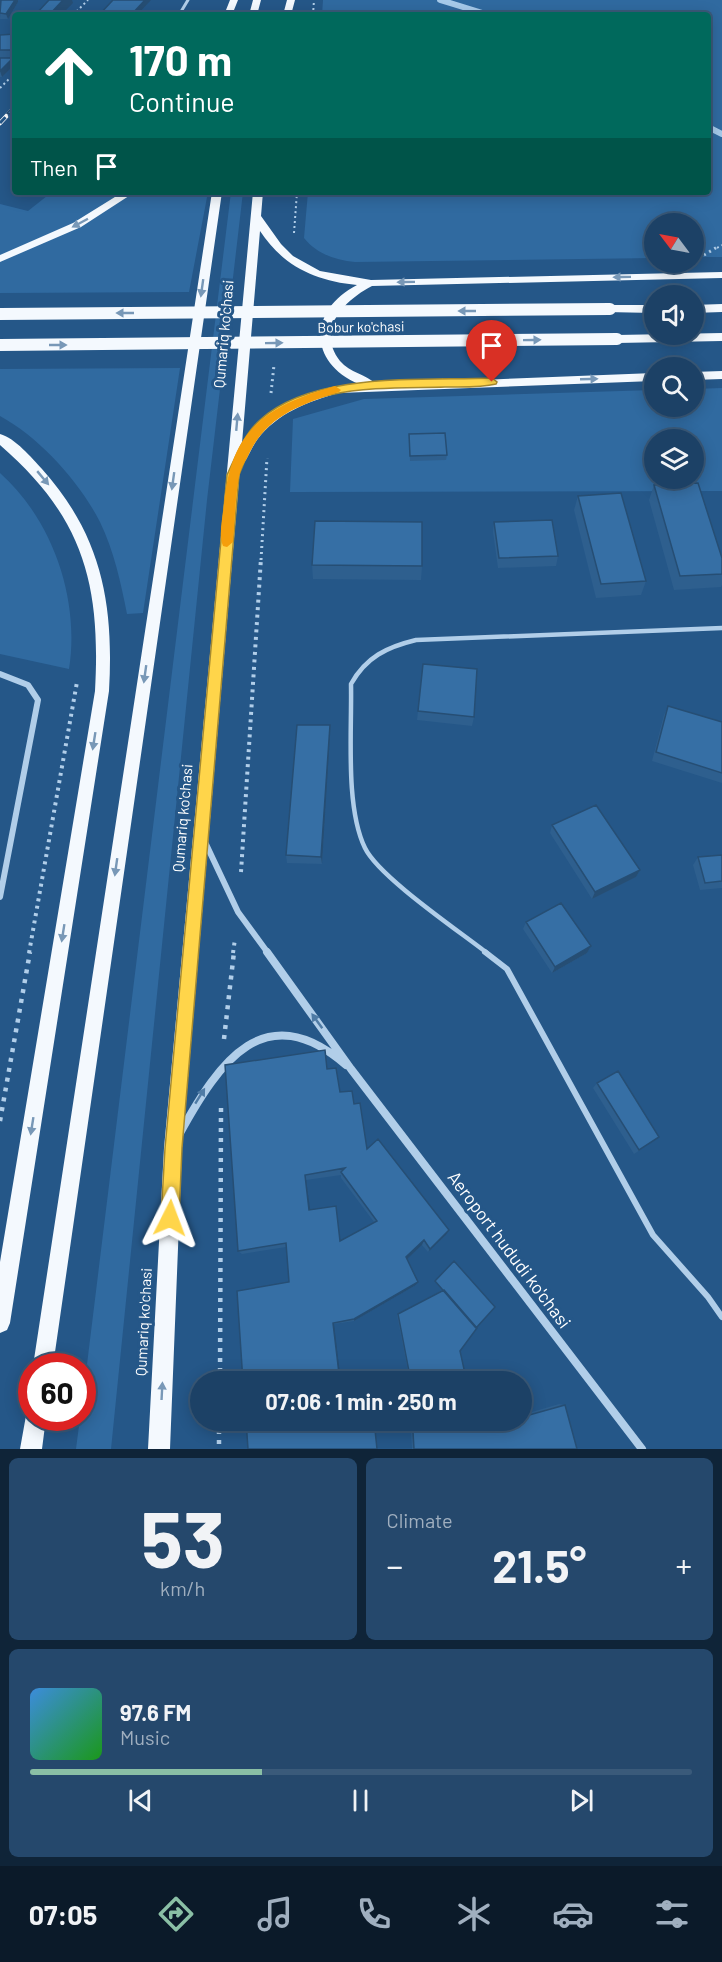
<!DOCTYPE html>
<html lang="en">
<head>
<meta charset="utf-8">
<style>
  :root { --surface:#1c4166; --page:#25486c; --text:#f1f3f6; --muted:#a0afbf; --line:#3a5a7a; --accent:#8abfa5 }
  body { margin:0; font-family:Barlow,sans-serif; background:var(--page); color:var(--text); height:100vh; display:flex; flex-direction:column; font-size:22px; white-space:nowrap }
  * { box-sizing:border-box; margin:0 }
  p { font-size:20px; color:var(--muted) }
  .icon { flex:none; width:33px; height:33px; fill:none; stroke:currentColor; stroke-width:2; stroke-linecap:round; stroke-linejoin:round }
  .map { position:relative; height:1449px; overflow:hidden }
  .details { display:flex; flex-direction:column; gap:9px; padding:9px; background:#0f2438; flex:1 }
  .details>* { flex:none }
  .banner { position:absolute; left:12px; top:12px; width:699px; height:183px; border-radius:6px; box-shadow:0 3px 15px #0003,0 0 0 2px var(--line); background:#00695c; color:#fff; overflow:hidden }
  .needle { width:39px; rotate:302deg }
  .controls { position:absolute; left:644px; top:213px; display:grid; gap:12px }
  .controls a { display:grid; place-items:center; width:60px; height:60px; border-radius:50%; background:var(--surface); box-shadow:0 3px 15px #0003,0 0 0 2px var(--line); font-size:30px }
  .speed { position:absolute; left:18px; top:1353px; display:flex; gap:12px; font-size:30px; font-weight:700; text-align:center }
  .speed>* { display:grid; place-content:center; width:78px; height:78px; border-radius:50%; background:var(--surface); box-shadow:0 3px 15px #0003,0 0 0 2px var(--line); line-height:1 }
  .speed .limit { border:9px solid #d22; background:#fff; color:#111 }
  .pin { position:absolute; display:grid; place-items:center; width:51px; height:51px; color:#fff; margin:-62px -26px; border-radius:50% 50% 50% 0; rotate:-45deg; box-shadow:0 0 6px #0007 }
  .pin .icon { rotate:45deg }
  .me { position:absolute; width:66px; margin:-33px; rotate:3deg; stroke-linejoin:round; filter:drop-shadow(0 0 4px #0008) }
  .turn { display:flex; align-items:center; gap:21px; height:126px; padding:0 18px; font-size:27px }
  .turn .icon { width:78px; height:78px; stroke-width:2.5 }
  .turn b { display:block; font-size:42px; line-height:51px }
  .then { display:flex; align-items:center; height:57px; padding:0 18px; background:#0003; gap:12px; font-size:22px }
  .big { font-size:45px; font-weight:700; line-height:1.1 }
  .details .card { flex:1; display:flex; flex-direction:column; justify-content:center; gap:9px; min-width:0; padding:0 21px; border-radius:9px; background:var(--page) }
  .details .dial { align-items:center; gap:0 }
  .dial b { font-size:78px; line-height:1 }
  .song { display:flex; align-items:center; gap:18px }
  .cover { width:72px; height:72px; border-radius:9px; background:linear-gradient(135deg,hsl(210 70% 55%),hsl(120 70% 35%)) }
  .played { height:6px; border-radius:3px; background:linear-gradient(90deg,var(--accent) 35%,var(--line) 35%) }
  .keys { display:flex; justify-content:space-around; direction:ltr }
  .heat { display:flex; justify-content:space-between; align-items:center; font-size:33px; direction:ltr }
  .details .tiles { flex:1; display:grid; gap:9px; grid-template-columns:1fr 1fr }
  .card:last-child { grid-column:span 2 }
  .trip { position:absolute; left:190px; top:1371px; width:342px; height:60px; border-radius:30px; background:var(--surface); box-shadow:0 3px 15px #0003,0 0 0 2px var(--line); font-weight:700; line-height:60px; text-align:center }
  .dock { display:flex; height:96px; justify-content:space-around; align-items:center; background:#0b1a29; color:var(--muted) }
  .dock .icon { width:42px; height:42px }
  .dock .active { color:var(--accent) }
  .dock b { font-size:27px; color:var(--text) }
  .map>svg:first-child { display:block }
</style>
</head>
<body>
<div class="map">
<svg width="722" height="1449" viewBox="0 0 722 1449">
  <rect width="100%" height="100%" fill="#255788"/>
  <path fill="#306aa0" fill-rule="evenodd" d="M323,0H722V257H693V224H654V258L355,262C335,260 317,254 304,238L308,192H708V15H322Z
    M52,192H208L189,292L0,293V204L28,211Z
    M231,192H243L207,500L111,1449H76L80,1418H82L83,1397Z
    M180,368L143,613L127,614C121,583 114,551 100,522C79,481 40,438 0,416V369Z
    M722,388V491L290,492L293,419L364,399L654,390V406H693V389ZM654,440H693V478H654Z
    M0,473C53,520 80,600 69,669L0,654Z"/>
  <g fill="none" stroke-linecap="round" stroke-linejoin="round">
    <path stroke="#a6caea" stroke-width="6" d="M440,0L489,15
      M708,127L722,134"/>
    <path stroke="#b1cee9" stroke-width="2" stroke-dasharray="2 3" stroke-linecap="butt" d="M73,15L88,0
      M313,15L314,0
      M0,88L15,73
      M294,233L297,192
      M717,248L722,245"/>
    <path stroke="#b1cee9" stroke-width="3" stroke-dasharray="2 4" stroke-linecap="butt" d="M704,255L719,246
      M271,393L274,365
      M261,560L267,458"/>
    <path stroke="#b1cee9" stroke-width="4" stroke-dasharray="3 4.5" stroke-linecap="butt" d="M241,872L261,558
      M29,953L77,682
      M233,953L235,939"/>
    <path stroke="#b1cee9" stroke-width="4.5" stroke-dasharray="4 6" stroke-linecap="butt" d="M224,1039L234,952
      M0,1121L30,952
      M220,1382L221,1107
      M219,1420V1449"/>
    <path stroke="#b1cee9" stroke-width="3" d="M179,15L188,0"/>
    <path stroke="#b1cee9" stroke-width="4.5" d="M487,953C459,931 379,877 365,848C345,807 352,731 351,684C366,657 387,647 416,640L722,628"/>
    <path stroke="#b1cee9" stroke-width="6" d="M485,952L507,969L653,1235L708,1297L722,1317"/>
    <path stroke="#b1cee9" stroke-width="6" d="M0,674L28,685L38,700L0,897
      M205,842L238,912L268,953"/>
    <path stroke="#b1cee9" stroke-width="8" d="M267,952L351,1069L642,1449
      M180,1133C219,1062 265,995 346,1065"/>
    <path fill="#f4f9fe" fill-rule="evenodd" d="M230,0H238L232,15H224Z
      M253,0H261L257,15H249Z
      M287,0H295L291,15H283Z
      M123,192H135L81,227L0,262V255L73,223Z
      M212,192H222L53,1366H33Z
      M253,192H263L261,216L281,244L293,256L320,271L371,280L722,272V278L372,286C345,300 315,329 340,361C350,373 366,374 376,384L654,373V381L339,393C309,401 277,413 257,440C251,448 247,461 240,468L182,1148L170,1449H148L164,1148ZM260,231C283,266 315,281 357,285C308,310 308,363 359,384C314,386 269,404 242,443Z
      M722,304V312L693,313V305Z
      M610,305H654V313L606,312V306Z
      M722,333V341L617,343L611,339L617,335Z
      M722,371V379L693,380V372Z
      M0,434C15,438 32,458 42,469C102,536 114,604 109,691L10,1323L7,1330L0,1333V1262L95,691C101,583 83,517 0,445Z
      M32,1409V1418H46L42,1449H20L27,1410Z"/>
    <defs>
      <path id="rail" d="M0,123L15,107"/>
    </defs>
    <use href="#rail" stroke="#fff" stroke-width="4.5"/>
    <use href="#rail" stroke="#255788" stroke-width="3" stroke-dasharray="8" stroke-linecap="butt"/>
    <path stroke="#f4f9fe" stroke-width="12" d="M0,314L610,309
      M0,345L617,339"/>
  </g>
  <path fill="#2e5f8e" fill-rule="evenodd" d="M1,0H18V2L8,19H0Z
    M15,34V60H14L15,64L2,77H0V35Z
    M15,105V120L9,119L7,113Z
    M409,434L447,455L446,460L410,461Z
    M654,485L722,558V585L721,587L674,590L649,500Z
    M578,496L646,581L641,595L596,598L574,510Z
    M494,522L558,556L556,566L498,568L493,532Z
    M312,565L422,566L421,580L313,579Z
    M423,664L474,717L472,726L417,720Z
    M668,706L722,722V783L652,761L664,715Z
    M330,734L322,864L287,863L286,855Z
    M552,825L640,870L636,877L592,899L550,833Z
    M722,855V888L700,890L693,865L698,857Z
    M526,922L591,946L587,953L552,973L523,929Z
    M327,1069L340,1092L354,1104L367,1149L449,1230L446,1235L428,1252L422,1245L407,1259L418,1282L416,1285L354,1321L334,1324L289,1282L286,1247L242,1254L238,1251ZM341,1175V1178L374,1222L341,1241L310,1210L306,1180Z
    M597,1083L659,1137L634,1154L593,1088Z
    M435,1281L476,1328L460,1351L454,1382H410L397,1315L442,1290L435,1282Z
    M559,1404L565,1405L577,1449H412L411,1431L420,1430L418,1420H449L451,1429L478,1428L503,1420H522V1415Z"/>
  <path fill="#264e74" d="M15,0H18V2L8,19L6,14Z
    M63,0H72L73,3L61,15H49Z
    M145,0H151L137,15H131Z
    M13,58L15,64L2,77L0,71Z
    M330,725V734L322,864L321,857Z
    M640,870L636,877L592,899L595,892Z
    M591,946L587,953L552,973L555,967Z
    M305,1175L306,1180L311,1215L309,1210Z
    M449,1230L446,1235L428,1252L430,1249Z
    M424,1240L422,1245L405,1261L406,1257Z
    M418,1282L416,1285L354,1321V1319Z
    M333,1323L334,1324L341,1382H340Z"/>
  <path fill="#366fa5" stroke="#264e74" stroke-width="1.5" fill-rule="evenodd" d="M1,0H15L6,14L0,13Z
    M49,0H63L49,15H35Z
    M113,0H145L131,15H99Z
    M15,34V50H0V35Z
    M0,58H13L0,71Z
    M15,105V115L7,113Z
    M445,433L447,455L410,456L409,434Z
    M698,483L722,558V574L680,576L654,485Z
    M621,493L646,581L601,584L578,496Z
    M552,520L558,556L499,558L494,522Z
    M315,521L422,522V566L312,565Z
    M423,664L477,669L474,717L418,711Z
    M668,706L722,722V773L656,752Z
    M297,725H330L321,857L286,855Z
    M596,805L640,870L595,892L552,825Z
    M722,855V881L705,883L698,857Z
    M561,903L591,946L555,967L526,922Z
    M325,1050L327,1069L336,1068L340,1092L352,1091L354,1104L360,1103L367,1149L378,1139L449,1230L430,1249L424,1240L406,1257L418,1282L354,1319L333,1323L340,1382H243L237,1291L289,1282L286,1243L238,1251L225,1065ZM345,1168L341,1172L377,1221L340,1241L336,1206L309,1210L305,1175Z
    M618,1071L659,1137L639,1150L597,1083Z
    M454,1261L495,1307L476,1328L435,1281Z
    M444,1290L477,1328L460,1351L466,1378L454,1382H411L398,1314Z
    M565,1405L577,1449H414L413,1432L481,1429L511,1420H522V1417Z
    M246,1420H374L377,1449H248Z
    M419,1420H449L451,1430L421,1431Z"/>
  <defs><path id="oneway-solid" d="M-6-.8H1V-3.2L6.5 0L1 3.2V.8H-6Z" transform="scale(1.5)"/></defs>
  <g fill="#7898b7">
    <use href="#oneway-solid" transform="translate(80 223) rotate(152)"/>
    <use href="#oneway-solid" transform="translate(622 277) rotate(179)"/>
    <use href="#oneway-solid" transform="translate(406 282) rotate(179)"/>
    <use href="#oneway-solid" transform="translate(202 288) rotate(98)"/>
    <use href="#oneway-solid" transform="translate(467 311) rotate(180)"/>
    <use href="#oneway-solid" transform="translate(125 313) rotate(180)"/>
    <use href="#oneway-solid" transform="translate(532 340) rotate(-1)"/>
    <use href="#oneway-solid" transform="translate(274 343) rotate(-1)"/>
    <use href="#oneway-solid" transform="translate(58 345)"/>
    <use href="#oneway-solid" transform="translate(589 379) rotate(-2)"/>
    <use href="#oneway-solid" transform="translate(237 422) rotate(-85)"/>
    <use href="#oneway-solid" transform="translate(43 478) rotate(50)"/>
    <use href="#oneway-solid" transform="translate(173 481) rotate(98)"/>
    <use href="#oneway-solid" transform="translate(145 674) rotate(98)"/>
    <use href="#oneway-solid" transform="translate(94 741) rotate(99)"/>
    <use href="#oneway-solid" transform="translate(116 867) rotate(98)"/>
    <use href="#oneway-solid" transform="translate(63 933) rotate(99)"/>
    <use href="#oneway-solid" transform="translate(32 1126) rotate(99)"/>
    <use href="#oneway-solid" transform="translate(162 1391) rotate(-87)"/>
  </g>
  <g fill="#4f7ba5">
    <use href="#oneway-solid" transform="translate(317 1021) rotate(-126)"/>
    <use href="#oneway-solid" transform="translate(200 1096) rotate(-58)"/>
  </g>
  <path fill="#ffd54a" stroke="#a68a30" stroke-width="1.5" d="M492,378L497,382L496,384C480,388 461,387 445,387C384,389 298,382 257,438C249,448 244,463 239,475L182,1148L179,1218L176,1224L170,1227L164,1224L161,1218L165,1148L227,475C236,456 244,434 260,420C314,371 423,381 492,378Z"/>
  <path fill="#f59e0b" d="M335,386L341,390L339,392C300,405 266,416 248,456C244,463 240,470 239,477C235,499 235,521 233,542L227,547L223,546C218,535 223,516 224,504C231,429 266,406 335,386Z"/>
  <g text-anchor="middle" stroke-width="6" stroke-linejoin="round" paint-order="stroke">
    <g font-size="14" fill="#fff" stroke="#255788">
      <text transform="translate(361 327) rotate(-1)" y="5">Bobur ko'chasi</text>
    </g>
    <g font-size="15" fill="#fff" stroke="#255788">
      <text transform="translate(224 334) rotate(-85)" y="5">Qumariq ko'chasi</text>
      <text transform="translate(183 818) rotate(-85)" y="5">Qumariq ko'chasi</text>
      <text transform="translate(144 1322) rotate(-87)" y="5">Qumariq ko'chasi</text>
    </g>
    <g font-size="18" fill="#fff" stroke="#255788">
      <text transform="translate(509 1250) rotate(53)" y="6">Aeroport hududi ko'chasi</text>
    </g>
  </g>
</svg>
<div class="controls">
<a><svg class="needle" viewBox="-14 -14 28 28"><path d="M0-13l5 13h-10z" fill="#e53935"/><path d="M0 13l5-13h-10z" fill="#a0afbf"/></svg></a>
<a><svg class="icon" aria-label="sound" viewBox="0 0 24 24"><path d="M4 9h4l5-4v14l-5-4H4zM17 9q2 3 0 6"/></svg></a>
<a><svg class="icon" aria-label="search" viewBox="0 0 24 24"><circle cx="10" cy="10" r="6"/><path d="M15 15l6 6"/></svg></a>
<a><svg class="icon" aria-label="layers" viewBox="0 0 24 24"><path d="M12 4l9 5-9 5-9-5zM3 14l9 5 9-5"/></svg></a>
</div>
<div class="speed"><div class="limit">60</div></div>
<div class="pin" style="left:492px;top:382px;background:#d93025"><svg class="icon" aria-label="arrive" viewBox="0 0 24 24"><path d="M6 21V4h12l-3 4 3 4H6"/></svg></div>
<svg class="me" style="left:170px;top:1218px" viewBox="-20 -20 40 40"><path d="M0-17L14 15 0 8-14 15z" fill="#ffd54a" stroke="#fff" stroke-width="4"/></svg>
<div class="trip">07:06 · 1 min · 250 m</div>
<div class="banner">
<div class="turn"><svg class="icon" aria-label="ahead" viewBox="0 0 24 24"><path d="M12 20V5M6 11l6-6 6 6"/></svg><div><b>170 m</b>Continue</div></div>
<div class="then">Then<svg class="icon" aria-label="arrive" viewBox="0 0 24 24"><path d="M6 21V4h12l-3 4 3 4H6"/></svg></div>
</div>
</div>
<section class="details">
<div class="tiles">
<div class="card dial"><b>53</b><p>km/h</p></div>
<div class="card"><p>Climate</p>
<div class="heat"><a>−</a><b class="big">21.5°</b><a>+</a></div>
</div>
<div class="card">
<div class="song"><i class="cover"></i><div><b>97.6 FM</b><p>Music</p></div></div>
<div class="played"></div>
<div class="keys"><svg class="icon" aria-label="previous" viewBox="0 0 24 24"><path d="M18 5L8 12l10 7zM5 5v14"/></svg><svg class="icon" aria-label="pause" viewBox="0 0 24 24"><path d="M8 5v14M16 5v14"/></svg><svg class="icon" aria-label="next" viewBox="0 0 24 24"><path d="M6 5l10 7-10 7zM19 5v14"/></svg></div>
</div>
</div>
</section>
<nav class="dock">
<b>07:05</b>
<svg class="icon active" aria-label="directions" viewBox="0 0 24 24"><path d="M12 3l9 9-9 9-9-9zM9 14v-3h6M13 9l2 2-2 2"/></svg>
<svg class="icon" aria-label="music" viewBox="0 0 24 24"><path d="M9 18V5l10-2v13"/><circle cx="6" cy="18" r="3"/><circle cx="16" cy="16" r="3"/></svg>
<svg class="icon" aria-label="phone" viewBox="0 0 24 24"><path d="M5 4h4l2 5-3 2q2 4 5 5l2-3 5 2v4C11 20 4 13 5 4z"/></svg>
<svg class="icon" aria-label="climate" viewBox="0 0 24 24"><path d="M12 3v18M4 7l16 10M4 17L20 7"/></svg>
<svg class="icon" aria-label="car" viewBox="0 0 24 24"><path d="M5 17H2v-5l4-1 3-4h7l3 4 3 1v5h-3M9 17h6M6 11h13"/><circle cx="7" cy="17" r="2"/><circle cx="17" cy="17" r="2"/></svg>
<svg class="icon" aria-label="filters" viewBox="0 0 24 24"><path d="M4 7h16M4 17h16"/><circle cx="9" cy="7" r="2"/><circle cx="15" cy="17" r="2"/></svg>
</nav>
</body>
</html>
